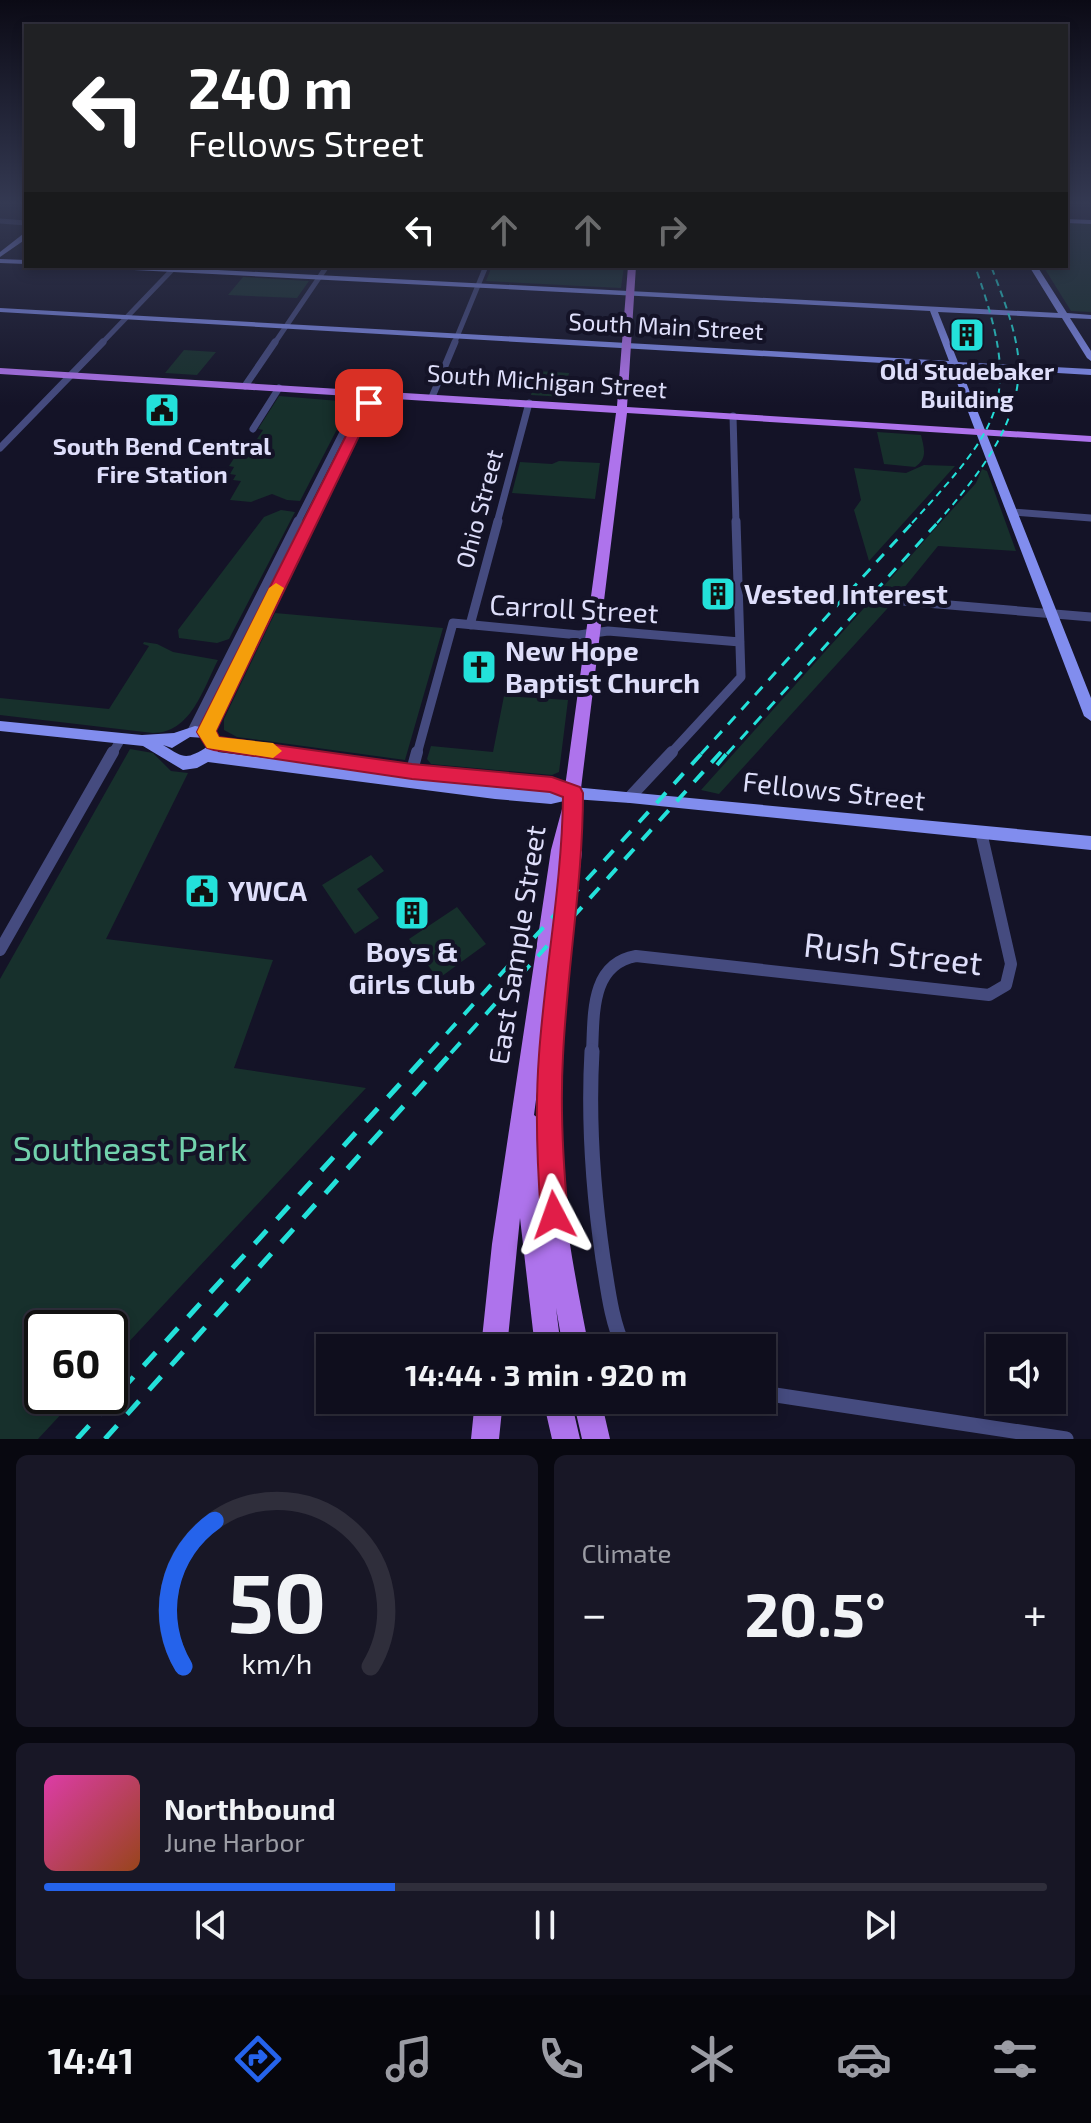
<!DOCTYPE html>
<html lang="en">
<head>
<meta charset="utf-8">
<style>
  :root { --surface:#0f0e1d; --page:#181726; --text:#f1f3f6; --muted:#9b9ca4; --line:#2f2e3b; --accent:#2563eb }
  body { margin:0; font-family:"Exo 2",sans-serif; background:var(--page); color:var(--text); height:100vh; display:flex; flex-direction:column; font-size:30px; white-space:nowrap }
  * { box-sizing:border-box; margin:0 }
  p { font-size:26px; color:var(--muted) }
  .icon { flex:none; width:44px; height:44px; fill:none; stroke:currentColor; stroke-width:2; stroke-linecap:round; stroke-linejoin:round }
  .map { position:relative; height:1439px; overflow:hidden }
  .drawer { display:flex; flex-direction:column; gap:16px; padding:16px; background:#080810; flex:1 }
  .drawer>* { flex:none }
  .banner { position:absolute; left:24px; top:24px; width:1044px; height:244px; border-radius:0px; box-shadow:0 4px 12px #0003,0 0 0 2px var(--line); background:#202124; color:#fff; overflow:hidden }
  .tools { position:absolute; left:986px; top:1334px; display:grid; gap:16px }
  .tools a { display:grid; place-items:center; width:80px; height:80px; border-radius:0px; background:var(--surface); box-shadow:0 4px 12px #0003,0 0 0 2px var(--line); font-size:40px }
  .speed { position:absolute; left:24px; top:1310px; display:flex; gap:16px; font-size:40px; font-weight:700; text-align:center }
  .speed>* { display:grid; place-content:center; width:104px; height:104px; border-radius:50%; background:var(--surface); box-shadow:0 4px 12px #0003,0 0 0 2px var(--line); line-height:1 }
  .speed .limit { border:4px solid #111; border-radius:12px; background:#fff; color:#111 }
  .pin { position:absolute; display:grid; place-items:center; width:68px; height:68px; color:#fff; margin:-34px; border-radius:16px; box-shadow:0 4px 12px #0006 }
  .me { position:absolute; width:88px; margin:-44px; rotate:356deg; stroke-linejoin:round; filter:drop-shadow(0 0 6px #0008) }
  .turn { display:flex; align-items:center; gap:28px; height:168px; padding:0 32px; font-size:36px }
  .turn .icon { width:104px; height:104px; stroke-width:2.5 }
  .turn b { display:block; font-size:56px; line-height:68px }
  .lanes { display:flex; align-items:center; height:76px; padding:0 32px; background:#0003; justify-content:center; gap:40px; direction:ltr }
  .lanes .off { opacity:.35 }
  .big { font-size:60px; font-weight:700; line-height:1.1 }
  .drawer .widget { flex:1; display:flex; flex-direction:column; justify-content:center; gap:12px; min-width:0; padding:0 28px; border-radius:12px; background:var(--page) }
  .drawer .dial { align-items:center; gap:0 }
  .dial svg { height:208px; overflow:visible; fill:none; stroke:var(--line); stroke-width:7; stroke-linecap:round; text-anchor:middle }
  .dial text { fill:var(--text); stroke:none }
  .song { display:flex; align-items:center; gap:24px }
  .cover { width:96px; height:96px; border-radius:12px; background:linear-gradient(135deg,hsl(320 70% 55%),hsl(20 70% 35%)) }
  .played { height:8px; border-radius:4px; background:linear-gradient(90deg,var(--accent) 35%,var(--line) 35%) }
  .keys { display:flex; justify-content:space-around; direction:ltr }
  .heat { display:flex; justify-content:space-between; align-items:center; font-size:44px; direction:ltr }
  .drawer .tiles { flex:1; display:grid; gap:16px; grid-template-columns:1fr 1fr }
  .widget:last-child { grid-column:span 2 }
  .trip { position:absolute; left:316px; top:1334px; width:460px; height:80px; border-radius:0px; background:var(--surface); box-shadow:0 4px 12px #0003,0 0 0 2px var(--line); font-weight:700; line-height:80px; text-align:center }
  .tab-bar { display:flex; height:128px; justify-content:space-around; align-items:center; background:#06060c; color:var(--muted) }
  .tab-bar .icon { width:56px; height:56px }
  .tab-bar .on { color:var(--accent) }
  .tab-bar b { font-size:36px; color:var(--text) }
  .map>svg:first-child { display:block }
</style>
</head>
<body>
<div class="map">
<svg width="1091" height="1439" viewBox="0 0 1091 1439">
  <rect width="100%" height="100%" fill="#141327"/>
  <path fill="#17302c" d="M1066,223L1091,224V312L1071,311L1043,266H1066Z
    M492,266H624L621,288L486,281Z
    M243,277L309,281L297,298L228,295Z
    M184,350L216,352L197,375L165,373Z
    M537,371L569,373L564,397L531,395Z
    M279,396L351,402L300,501L287,500L272,494L251,502L230,500L241,481L233,480L236,475L230,474L234,467L229,466L240,449L247,450L248,445H253L263,430L258,429Z
    M877,432L921,435C924,448 928,459 915,467L884,464Z
    M559,461L600,463L595,499L512,493L520,462L552,464Z
    M924,465L955,466L869,561L854,510L861,500L854,468L906,473Z
    M982,469L987,471L1016,551L938,546L886,610L719,794L701,790L976,483Z
    M281,510L295,512L229,639L217,643L179,638L178,630L264,517Z
    M275,613L443,628L405,760L237,737L224,730V719Z
    M144,642L157,644L173,652L218,660C203,689 191,733 153,733L0,715V698L109,709L149,646L143,644Z
    M504,696L568,700L559,772L552,775L431,764L427,759L431,746L493,752Z
    M130,749L153,753L171,771L188,773L106,939L273,960L234,1068L366,1088L110,1362V1328H42V1396H78L38,1439H0V979Z
    M371,855L384,871L357,889L379,918L355,934L322,885Z
    M457,907L486,944L438,979L409,939Z"/>
  <g fill="none" stroke-linecap="round" stroke-linejoin="round">
    <path stroke="#454b7f" stroke-width="5" d="M0,221L26,223
      M101,344L172,270
      M274,344L327,266
      M454,344L486,266"/>
    <path stroke="#454b7f" stroke-width="7" d="M245,386L275,342
      M432,397L455,342
      M733,416L736,523
      M253,429L279,388
      M0,448L103,342
      M1012,512L1091,518
      M297,523L363,393
      M309,523L373,394
      M497,523L529,403"/>
    <path stroke="#454b7f" stroke-width="9" d="M902,601L1091,617
      M470,625L498,521
      M192,731L298,521
      M206,732L310,521
      M112,754L121,739
      M417,754L453,623L579,635L608,631L740,642
      M670,754L741,677L736,521"/>
    <path stroke="#454b7f" stroke-width="12" d="M410,778L417,752
      M630,797L672,752
      M0,950L113,752
      M592,1053C594,1015 590,964 636,956L989,995L1006,985L1011,964L981,832"/>
    <path stroke="#454b7f" stroke-width="15" d="M592,1051C588,1121 593,1190 603,1259C608,1289 611,1320 624,1348
      M762,1393L1066,1439"/>
    <path fill="#818dee" fill-rule="evenodd" d="M1066,219L1091,220V224L1066,223Z
      M23,234H26V239L0,257V252Z
      M0,259L26,260V264L0,263Z
      M91,266H140L1058,313L1029,266H1037L1067,313L1091,315V319L1070,318L1091,351V361L1087,358L1062,318L938,312L958,362L1091,369V375L960,367L1091,698V721L1084,716L951,367L0,312V308L949,361L930,311L95,268Z
      M0,721L142,735L174,733L195,726L215,730L219,738L412,766L552,779L573,787L1091,836V850L630,803L573,799L551,804L495,799L208,762L197,768L183,770L143,746L0,731ZM190,737L205,738L209,746C185,760 186,759 163,745L172,748ZM217,749L341,767L218,752ZM457,782L551,791L552,792Z"/>
    <path fill="#ae73ec" fill-rule="evenodd" d="M628,266H636L627,407L1091,436V442L627,413L577,821L581,827L582,851C571,950 557,1049 560,1149C563,1216 576,1282 589,1348H563L556,1308L561,1348H535L520,1218L507,1348H481L492,1244L551,850L562,809L616,413L0,374V368L617,406ZM540,1069L538,1112V1118L534,1115Z
      M475,1400H503L499,1439H471Z
      M543,1400H571L580,1439H552Z
      M573,1400H601L610,1439H582Z"/>
    <path stroke="#23e1da" stroke-width="2" stroke-dasharray="7 5" stroke-linecap="butt" d="M912,523C1004,422 1022,399 975,266
      M937,523C977,477 1025,420 1018,355C1014,324 1002,295 991,266"/>
    <path stroke="#23e1da" stroke-width="3" stroke-dasharray="11 9" stroke-linecap="butt" d="M701,754L914,521
      M719,754L721,752
      M727,754L939,521"/>
    <path stroke="#23e1da" stroke-width="4" stroke-dasharray="14 12" stroke-linecap="butt" d="M717,765L728,752
      M429,1053L703,752
      M451,1053L721,752"/>
    <path stroke="#23e1da" stroke-width="5" stroke-dasharray="18 15" stroke-linecap="butt" d="M77,1439L430,1051
      M105,1439L453,1051"/>
  </g>
  <linearGradient id="sky" x2="0" y2="1"><stop stop-color="#0b0a15"/><stop offset="0.5" stop-color="#343952"/><stop offset="1" stop-color="#343952" stop-opacity="0"/></linearGradient>
  <rect width="1091" height="406" fill="url(#sky)"/>
  <path fill="#e11d48" stroke="#92132f" stroke-width="2" d="M364,400L375,403L216,731L219,737L412,764L552,777L580,787L583,793C583,881 567,968 563,1056C560,1109 563,1162 568,1215L564,1225L554,1229L545,1225L541,1215C537,1162 535,1108 539,1055C545,969 562,884 563,797L550,792L412,779L214,750L207,748L197,732Z"/>
  <path fill="#f59e0b" d="M276,583L284,588L216,731L219,737L273,743L282,751L273,758L207,748L197,732L269,588Z"/>
  <defs>
    <symbol id="building-square" viewBox="-11 -11 22 22"><rect x="-9" y="-9" width="18" height="18" rx="4" fill="#23e1da" stroke="#141327"/><path d="M-4-6H4V6H1V3H-1V6H-4ZM-2.5-4.3h1.7v1.8h-1.7ZM.8-4.3h1.7v1.8H.8ZM-2.5-1h1.7V.8h-1.7ZM.8-1h1.7V.8H.8Z" fill="#111"/></symbol>
    <symbol id="civic-square" viewBox="-11 -11 22 22"><rect x="-9" y="-9" width="18" height="18" rx="4" fill="#23e1da" stroke="#141327"/><path d="M-.6-6.5H3V-4.5H.6V-3L4-1V1h2V6H-6V1h2V-1L-.6-3ZM-1.2 2.5V6h2.4V2.5Z" fill="#111"/></symbol>
    <symbol id="church-square" viewBox="-11 -11 22 22"><rect x="-9" y="-9" width="18" height="18" rx="4" fill="#23e1da" stroke="#141327"/><path d="M-1.2-6h2.4v3.5h3.3v2.4h-3.3V6h-2.4V-.1h-3.3v-2.4h3.3Z" fill="#111"/></symbol>
  </defs>
  <g fill-rule="evenodd">
    <use href="#building-square" x="947" y="315" width="40" height="40"/>
    <use href="#civic-square" x="142" y="390" width="40" height="40"/>
    <use href="#building-square" x="698" y="574" width="40" height="40"/>
    <use href="#church-square" x="459" y="647" width="40" height="40"/>
    <use href="#civic-square" x="182" y="871" width="40" height="40"/>
    <use href="#building-square" x="392" y="893" width="40" height="40"/>
  </g>
  <g text-anchor="middle" stroke-width="8" stroke-linejoin="round" paint-order="stroke">
    <g font-size="24" fill="#dedefa" stroke="#141327">
      <text transform="translate(666 327) rotate(3)" y="8">South Main Street</text>
      <text transform="translate(547 382) rotate(4)" y="8">South Michigan Street</text>
      <text transform="translate(480 509) rotate(-75)" y="8">Ohio Street</text>
    </g>
    <g font-size="24" font-weight="bold" fill="#dedefa" stroke="#141327">
      <text x="967" y="380">Old Studebaker<tspan x="967" dy="28">Building</tspan></text>
      <text x="162" y="455">South Bend Central<tspan x="162" dy="28">Fire Station</tspan></text>
    </g>
    <g font-size="28" font-weight="bold" fill="#dedefa" stroke="#141327" text-anchor="start">
      <text x="744" y="604">Vested Interest</text>
      <text x="505" y="661">New Hope<tspan x="505" dy="32">Baptist Church</tspan></text>
      <text x="228" y="901">YWCA</text>
      <text x="412" y="962" text-anchor="middle">Boys &amp;<tspan x="412" dy="32">Girls Club</tspan></text>
    </g>
    <g font-size="28" fill="#dedefa" stroke="#141327">
      <text transform="translate(574 609) rotate(3)" y="10">Carroll Street</text>
      <text transform="translate(834 791) rotate(6)" y="10">Fellows Street</text>
      <text transform="translate(517 945) rotate(-81)" y="10">East Sample Street</text>
    </g>
    <g font-size="34" fill="#dedefa" stroke="#141327">
      <text transform="translate(893 954) rotate(6)" y="12">Rush Street</text>
    </g>
    <g font-size="34" fill="#72d2ad" stroke="#141327">
      <text x="130" y="1161">Southeast Park</text>
    </g>
  </g>
</svg>
<div class="tools">
<a><svg class="icon" aria-label="sound" viewBox="0 0 24 24"><path d="M4 9h4l5-4v14l-5-4H4zM17 9q2 3 0 6"/></svg></a>
</div>
<div class="speed"><div class="limit">60</div></div>
<div class="pin" style="left:369px;top:403px;background:#d93025"><svg class="icon" aria-label="arrive" viewBox="0 0 24 24"><path d="M6 21V4h12l-3 4 3 4H6"/></svg></div>
<svg class="me" style="left:554px;top:1215px" viewBox="-20 -20 40 40"><path d="M0-17L14 15 0 8-14 15z" fill="#e11d48" stroke="#fff" stroke-width="4"/></svg>
<div class="trip">14:44 · 3 min · 920 m</div>
<div class="banner">
<div class="turn"><svg class="icon" aria-label="left" viewBox="0 0 24 24"><path d="M17 20v-9H6M10 6l-5 5 5 5"/></svg><div><b>240 m</b>Fellows Street</div></div>
<div class="lanes"><svg class="icon" aria-label="left" viewBox="0 0 24 24"><path d="M17 20v-9H6M10 6l-5 5 5 5"/></svg><svg class="icon off" aria-label="ahead" viewBox="0 0 24 24"><path d="M12 20V5M6 11l6-6 6 6"/></svg><svg class="icon off" aria-label="ahead" viewBox="0 0 24 24"><path d="M12 20V5M6 11l6-6 6 6"/></svg><svg class="icon off" aria-label="right" viewBox="0 0 24 24"><path d="M7 20v-9h11M14 6l5 5-5 5"/></svg></div>
</div>
</div>
<section class="drawer">
<div class="tiles">
<div class="widget dial"><svg viewBox="0 0 100 80">
<path d="M14 69A42 42 0 1 1 86 69"/>
<path d="M14 69A42 42 0 0 1 26 13" stroke="#2563eb"/>
<text x="50" y="56" font-size="32" font-weight="700">50</text>
<text x="50" y="72" font-size="11">km/h</text>
</svg></div>
<div class="widget"><p>Climate</p>
<div class="heat"><a>−</a><b class="big">20.5°</b><a>+</a></div>
</div>
<div class="widget">
<div class="song"><i class="cover"></i><div><b>Northbound</b><p>June Harbor</p></div></div>
<div class="played"></div>
<div class="keys"><svg class="icon" aria-label="previous" viewBox="0 0 24 24"><path d="M18 5L8 12l10 7zM5 5v14"/></svg><svg class="icon" aria-label="pause" viewBox="0 0 24 24"><path d="M8 5v14M16 5v14"/></svg><svg class="icon" aria-label="next" viewBox="0 0 24 24"><path d="M6 5l10 7-10 7zM19 5v14"/></svg></div>
</div>
</div>
</section>
<nav class="tab-bar">
<b>14:41</b>
<svg class="icon on" aria-label="directions" viewBox="0 0 24 24"><path d="M12 3l9 9-9 9-9-9zM9 14v-3h6M13 9l2 2-2 2"/></svg>
<svg class="icon" aria-label="music" viewBox="0 0 24 24"><path d="M9 18V5l10-2v13"/><circle cx="6" cy="18" r="3"/><circle cx="16" cy="16" r="3"/></svg>
<svg class="icon" aria-label="phone" viewBox="0 0 24 24"><path d="M5 4h4l2 5-3 2q2 4 5 5l2-3 5 2v4C11 20 4 13 5 4z"/></svg>
<svg class="icon" aria-label="climate" viewBox="0 0 24 24"><path d="M12 3v18M4 7l16 10M4 17L20 7"/></svg>
<svg class="icon" aria-label="car" viewBox="0 0 24 24"><path d="M5 17H2v-5l4-1 3-4h7l3 4 3 1v5h-3M9 17h6M6 11h13"/><circle cx="7" cy="17" r="2"/><circle cx="17" cy="17" r="2"/></svg>
<svg class="icon" aria-label="filters" viewBox="0 0 24 24"><path d="M4 7h16M4 17h16"/><circle cx="9" cy="7" r="2"/><circle cx="15" cy="17" r="2"/></svg>
</nav>
</body>
</html>
